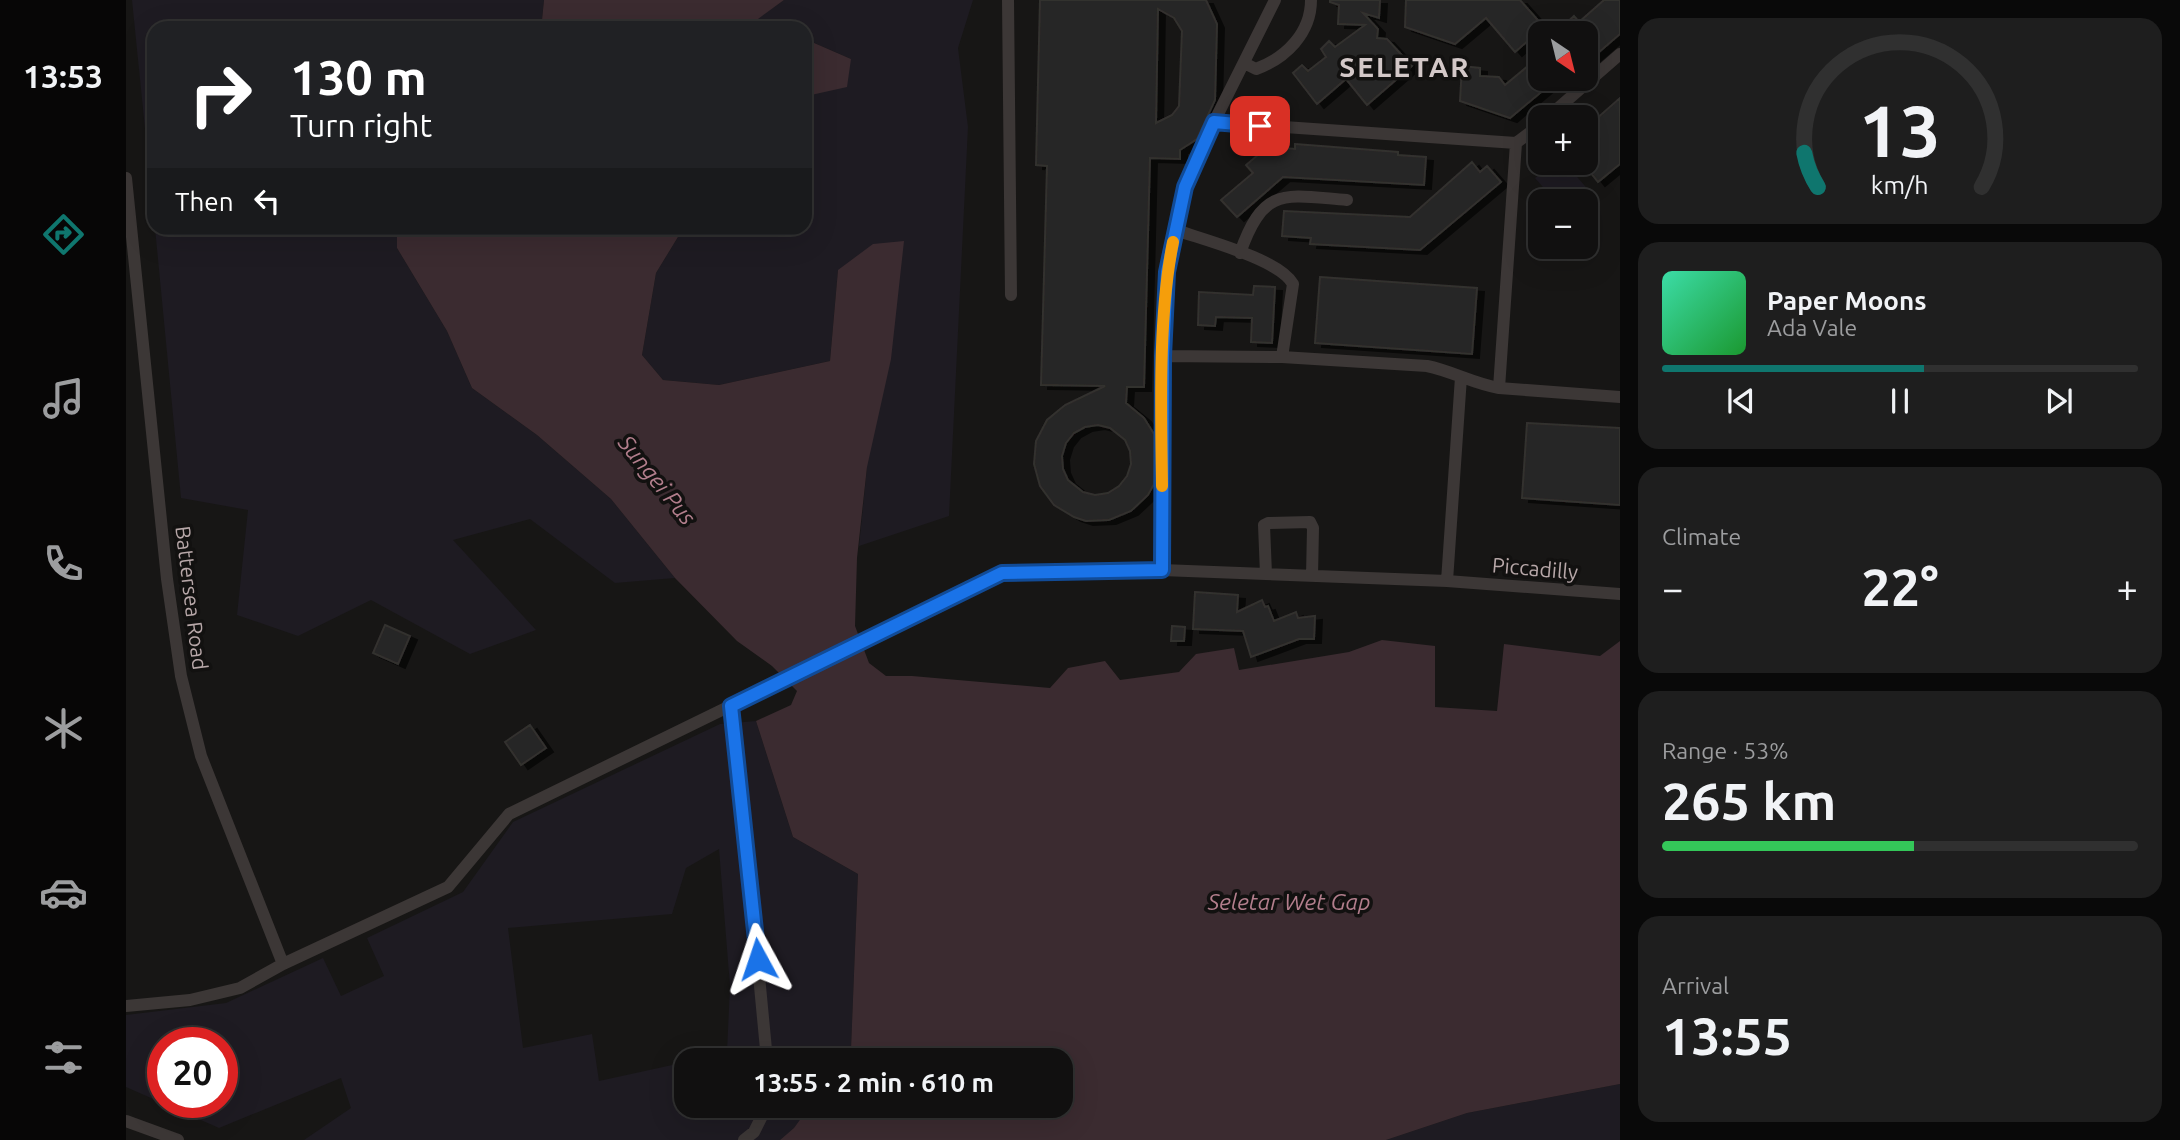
<!DOCTYPE html>
<html lang="en">
<head>
<meta charset="utf-8">
<style>
  :root { --surface:#111010; --page:#1e1e1e; --text:#f1f3f6; --muted:#9c9d9f; --line:#303030; --accent:#0f766e }
  body { margin:0; font-family:Ubuntu,sans-serif; background:var(--page); color:var(--text); height:100vh; display:flex; flex-direction:column; font-size:26px; white-space:nowrap }
  * { box-sizing:border-box; margin:0 }
  p { font-size:23px; color:var(--muted) }
  .icon { flex:none; width:38px; height:38px; fill:none; stroke:currentColor; stroke-width:2; stroke-linecap:round; stroke-linejoin:round }
  .map { position:relative; flex:1; overflow:hidden }
  .side { display:flex; flex-direction:column; gap:18px; padding:18px; background:#090909; width:560px }
  .side>* { flex:none }
  .top-card { position:absolute; left:21px; top:21px; width:665px; height:214px; border-radius:21px; box-shadow:0 7px 28px #0002,0 0 0 2px var(--line); background:#202124; color:#fff; overflow:hidden }
  .needle { width:46px; rotate:145deg }
  .controls { position:absolute; left:1402px; top:21px; display:grid; gap:14px }
  .controls a { display:grid; place-items:center; width:70px; height:70px; border-radius:14px; background:var(--surface); box-shadow:0 7px 28px #0002,0 0 0 2px var(--line); font-size:35px }
  .speed { position:absolute; left:21px; top:1027px; display:flex; gap:14px; font-size:35px; font-weight:700; text-align:center }
  .speed>* { display:grid; place-content:center; width:91px; height:91px; border-radius:50%; background:var(--surface); box-shadow:0 7px 28px #0002,0 0 0 2px var(--line); line-height:1 }
  .speed .limit { border:10px solid #d22; background:#fff; color:#111 }
  .pin { position:absolute; display:grid; place-items:center; width:60px; height:60px; color:#fff; margin:-30px; border-radius:14px; box-shadow:0 4px 10px #0006 }
  .me { position:absolute; width:77px; margin:-38px; rotate:355deg; stroke-linejoin:round; filter:drop-shadow(0 0 5px #0008) }
  .turn { display:flex; align-items:center; gap:24px; height:147px; padding:0 28px; font-size:32px }
  .turn .icon { width:91px; height:91px; stroke-width:2.5 }
  .turn b { display:block; font-size:49px; line-height:60px }
  .then { display:flex; align-items:center; height:66px; padding:0 28px; background:#0003; gap:14px; font-size:26px }
  .big { font-size:52px; font-weight:700; line-height:1.1 }
  .side .tile { flex:1; display:flex; flex-direction:column; justify-content:center; gap:10px; min-width:0; padding:0 24px; border-radius:21px; background:var(--page) }
  .side .dial { align-items:center; gap:0 }
  .dial svg { height:182px; overflow:visible; fill:none; stroke:var(--line); stroke-width:7; stroke-linecap:round; text-anchor:middle }
  .dial text { fill:var(--text); stroke:none }
  .song { display:flex; align-items:center; gap:21px }
  .cover { width:84px; height:84px; border-radius:10px; background:linear-gradient(135deg,hsl(160 70% 55%),hsl(130 70% 35%)) }
  .played { height:7px; border-radius:4px; background:linear-gradient(90deg,var(--accent) 55%,var(--line) 55%) }
  .keys { display:flex; justify-content:space-around; direction:ltr }
  .heat { display:flex; justify-content:space-between; align-items:center; font-size:38px; direction:ltr }
  .charge { height:10px; border-radius:5px; background:linear-gradient(90deg,#34c759 53%,var(--line) 0) }
  .trip { position:absolute; left:548px; top:1048px; width:399px; height:70px; border-radius:21px; background:var(--surface); box-shadow:0 7px 28px #0002,0 0 0 2px var(--line); font-weight:700; line-height:70px; text-align:center }
  main { display:flex; flex:1; min-height:0 }
  .tabs { display:flex; flex-direction:column; width:126px; justify-content:space-around; align-items:center; background:#070606; color:var(--muted) }
  .tabs .icon { width:49px; height:49px }
  .tabs .current { color:var(--accent) }
  .tabs b { font-size:32px; color:var(--text) }
  .map>svg:first-child { display:block }
</style>
</head>
<body>
<main>
<nav class="tabs">
<b>13:53</b>
<svg class="icon current" aria-label="directions" viewBox="0 0 24 24"><path d="M12 3l9 9-9 9-9-9zM9 14v-3h6M13 9l2 2-2 2"/></svg>
<svg class="icon" aria-label="music" viewBox="0 0 24 24"><path d="M9 18V5l10-2v13"/><circle cx="6" cy="18" r="3"/><circle cx="16" cy="16" r="3"/></svg>
<svg class="icon" aria-label="phone" viewBox="0 0 24 24"><path d="M5 4h4l2 5-3 2q2 4 5 5l2-3 5 2v4C11 20 4 13 5 4z"/></svg>
<svg class="icon" aria-label="climate" viewBox="0 0 24 24"><path d="M12 3v18M4 7l16 10M4 17L20 7"/></svg>
<svg class="icon" aria-label="car" viewBox="0 0 24 24"><path d="M5 17H2v-5l4-1 3-4h7l3 4 3 1v5h-3M9 17h6M6 11h13"/><circle cx="7" cy="17" r="2"/><circle cx="17" cy="17" r="2"/></svg>
<svg class="icon" aria-label="filters" viewBox="0 0 24 24"><path d="M4 7h16M4 17h16"/><circle cx="9" cy="7" r="2"/><circle cx="15" cy="17" r="2"/></svg>
</nav>
<div class="map">
<svg width="1494" height="1140" viewBox="0 0 1494 1140">
  <defs>
    <filter id="shadow"><feDropShadow dx="7" dy="4" stdDeviation="0" flood-color="#0009"/></filter>
  </defs>
  <rect width="100%" height="100%" fill="#171615"/>
  <path fill="#1e1b22" fill-rule="evenodd" d="M6,0H418L416,20L447,28H28V218Z
    M658,0H847L832,48L842,127L823,516L733,546L741,467L712,270L704,361L593,385L537,380L516,355L530,273L555,232L564,228H679V91L685,95L725,59L679,39V28H652L631,19Z
    M1428,163H1439L1472,201L1460,212V201H1429L1409,178Z
    M29,228H271V248L321,331L346,388L411,435L485,499L549,578L489,583L404,519L327,540L410,630L344,654L245,600L172,636L111,615L122,510L55,498Z
    M1422,247H1451L1434,261Z
    M630,721L667,837L732,874L725,1050L717,1060H565L601,1052L604,986L593,849L560,868L546,914L382,928L397,1048L466,1034L473,1081L560,1062V1106H684L668,1129L654,1140H178L225,1108L215,1078L93,1128L0,1087V1015L100,1003L197,958L215,996L258,976L241,938L337,892L387,822L594,724ZM37,1043H96V1102H37Z
    M1494,1084V1140H1260L1341,1113Z"/>
  <path fill="#3b2b30" d="M418,0H658L632,19L652,28H447L416,20Z
    M679,39L725,59L721,87L685,95L679,91Z
    M271,228H564L555,232L530,273L516,355L537,380L593,385L704,361L712,270L747,244L778,241L765,359L741,467L731,558L729,626L743,663L760,676H786L924,688L942,668L979,661L994,680L1053,672L1070,654L1108,648L1113,670L1223,652L1256,640L1309,646V707L1371,711L1378,644L1474,656L1494,641V1084L1341,1113L1260,1140H654L668,1128L684,1106H934V1060H717L725,1049L732,874L667,837L630,721L665,705L671,691L646,666L611,641L549,578L485,499L411,435L346,388L321,331L271,248Z"/>
  <path fill="#282625" stroke="#33302f" stroke-width="2" fill-rule="evenodd" filter="url(#shadow)" d="M914,0H1080L1091,24L1089,100L1071,139L1054,150V159L1024,158L1018,387H1001L1000,403L1018,418L1028,434V484L1022,495L1005,511L983,520L960,521L948,517L928,505L914,486L908,464L910,441L921,420L939,405L979,386L915,385L921,166L910,165ZM1032,9L1048,18L1056,31L1053,106L1046,115L1030,123ZM972,425L984,428L999,440L1004,451L1005,464L1001,476L993,486L982,493L969,495L957,492L942,480L937,469L936,456L940,443L948,433L959,427Z
    M1204,0H1254L1253,18L1237,13L1252,29L1251,38L1261,39L1286,66L1241,105L1220,79L1191,104L1167,73L1176,65L1182,71L1200,57L1195,49L1203,41L1209,47L1239,25L1212,24L1213,5L1204,2Z
    M1280,0H1394L1418,27L1389,52L1360,18L1329,44L1279,27Z
    M1478,0H1494V34L1465,59L1460,52V33H1440L1442,32L1437,26L1448,16L1453,22Z
    M1414,56V79H1431L1384,118L1334,101L1336,66L1354,68V76L1373,77L1379,85Z
    M1494,98V164L1472,182L1460,167V128Z
    M1169,144L1272,152V155L1300,157L1298,185L1157,177L1111,217L1095,200L1127,173L1120,165L1139,149L1141,152L1147,147L1169,149Z
    M1346,162L1354,172L1361,166L1375,182L1294,250L1184,244L1185,238L1156,236L1158,211L1284,217Z
    M1194,277L1351,288L1346,354L1189,343Z
    M1128,286L1149,287L1146,343L1125,342L1126,318L1090,317L1089,326L1072,325L1073,292L1127,295Z
    M1401,423L1494,428V505L1396,498Z
    M1069,592L1112,595L1111,612L1136,600L1139,607L1142,606L1148,621L1170,612L1172,618L1189,616L1188,639H1173L1125,657L1117,631L1067,629Z
    M259,625L284,636L272,664L247,653Z
    M1046,626L1059,627L1058,641H1045Z
    M404,725L420,748L395,765L379,742Z"/>
  <g fill="none" stroke-linecap="round" stroke-linejoin="round">
    <path stroke="#3c3736" stroke-width="12" d="M882,0L885,295
      M1118,63L1130,69C1160,58 1185,33 1185,0
      M1422,117L1494,54
      M1088,122L1390,143L1414,125
      M0,178L41,579L55,676L75,756L157,964
      M1050,230C1078,240 1153,259 1167,284L1156,357
      M1114,253C1138,185 1159,195 1221,200
      M1037,356L1156,357L1301,366C1326,371 1348,384 1373,388L1494,397
      M1373,388L1390,143
      M1036,570L1037,356L1041,272L1059,187L1088,122L1149,0
      M1140,574L1138,525L1142,523L1184,522L1187,528L1186,576
      M1321,581L1335,377
      M605,706L617,807L641,1060
      M0,1006L64,1000L114,988L157,964L322,887L383,814L876,573L1036,570L1321,581L1494,594
      M0,1121L52,1140
      M618,1140L628,1132L641,1106"/>
  </g>
  <g fill="none" stroke-linecap="round" stroke-linejoin="round">
    <defs>
      <path id="route" d="M632,959L605,706L876,573L1036,570L1037,356L1041,272L1059,187L1088,122L1134,126"/>
    </defs>
    <use href="#route" stroke="#114b97" stroke-width="18"/>
    <use href="#route" stroke="#1a73e8" stroke-width="12"/>
    <path stroke="#f59e0b" stroke-width="12" d="M1036,486C1035,409 1032,317 1047,242"/>
  </g>
  <g text-anchor="middle" stroke-width="7" stroke-linejoin="round" paint-order="stroke">
    <g font-size="21" fill="#b7a7a8" stroke="#121110">
      <text transform="translate(1409 569) rotate(5)" y="7">Piccadilly</text>
      <text transform="translate(65 598) rotate(83)" y="7">Battersea Road</text>
    </g>
    <g font-size="23" font-style="italic" fill="#b27e8c" stroke="#121110">
      <text transform="translate(531 480) rotate(51)" y="8">Sungei Pus</text>
      <text x="1163" y="910">Seletar Wet Gap</text>
    </g>
    <g font-size="28" font-weight="bold" letter-spacing="2" fill="#d3c8c8" stroke="#121110">
      <text x="1279" y="77">SELETAR</text>
    </g>
  </g>
</svg>
<div class="controls">
<a><svg class="needle" viewBox="-14 -14 28 28"><path d="M0-13l5 13h-10z" fill="#e53935"/><path d="M0 13l5-13h-10z" fill="#9c9d9f"/></svg></a>
<a>+</a>
<a>−</a>
</div>
<div class="speed"><div class="limit">20</div></div>
<div class="pin" style="left:1134px;top:126px;background:#d93025"><svg class="icon" aria-label="arrive" viewBox="0 0 24 24"><path d="M6 21V4h12l-3 4 3 4H6"/></svg></div>
<svg class="me" style="left:632px;top:959px" viewBox="-20 -20 40 40"><path d="M0-17L14 15 0 8-14 15z" fill="#1a73e8" stroke="#fff" stroke-width="4"/></svg>
<div class="trip">13:55 · 2 min · 610 m</div>
<div class="top-card">
<div class="turn"><svg class="icon" aria-label="right" viewBox="0 0 24 24"><path d="M7 20v-9h11M14 6l5 5-5 5"/></svg><div><b>130 m</b>Turn right</div></div>
<div class="then">Then<svg class="icon" aria-label="left" viewBox="0 0 24 24"><path d="M17 20v-9H6M10 6l-5 5 5 5"/></svg></div>
</div>
</div>
<section class="side">
<div class="tile dial"><svg viewBox="0 0 100 80">
<path d="M14 69A42 42 0 1 1 86 69"/>
<path d="M14 69A42 42 0 0 1 8 54" stroke="#0f766e"/>
<text x="50" y="56" font-size="32" font-weight="700">13</text>
<text x="50" y="72" font-size="11">km/h</text>
</svg></div>
<div class="tile">
<div class="song"><i class="cover"></i><div><b>Paper Moons</b><p>Ada Vale</p></div></div>
<div class="played"></div>
<div class="keys"><svg class="icon" aria-label="previous" viewBox="0 0 24 24"><path d="M18 5L8 12l10 7zM5 5v14"/></svg><svg class="icon" aria-label="pause" viewBox="0 0 24 24"><path d="M8 5v14M16 5v14"/></svg><svg class="icon" aria-label="next" viewBox="0 0 24 24"><path d="M6 5l10 7-10 7zM19 5v14"/></svg></div>
</div>
<div class="tile"><p>Climate</p>
<div class="heat"><a>−</a><b class="big">22°</b><a>+</a></div>
</div>
<div class="tile"><p>Range · 53%</p><b class="big">265 km</b><div class="charge"></div></div>
<div class="tile"><p>Arrival</p><b class="big">13:55</b></div>
</section>
</main>
</body>
</html>
